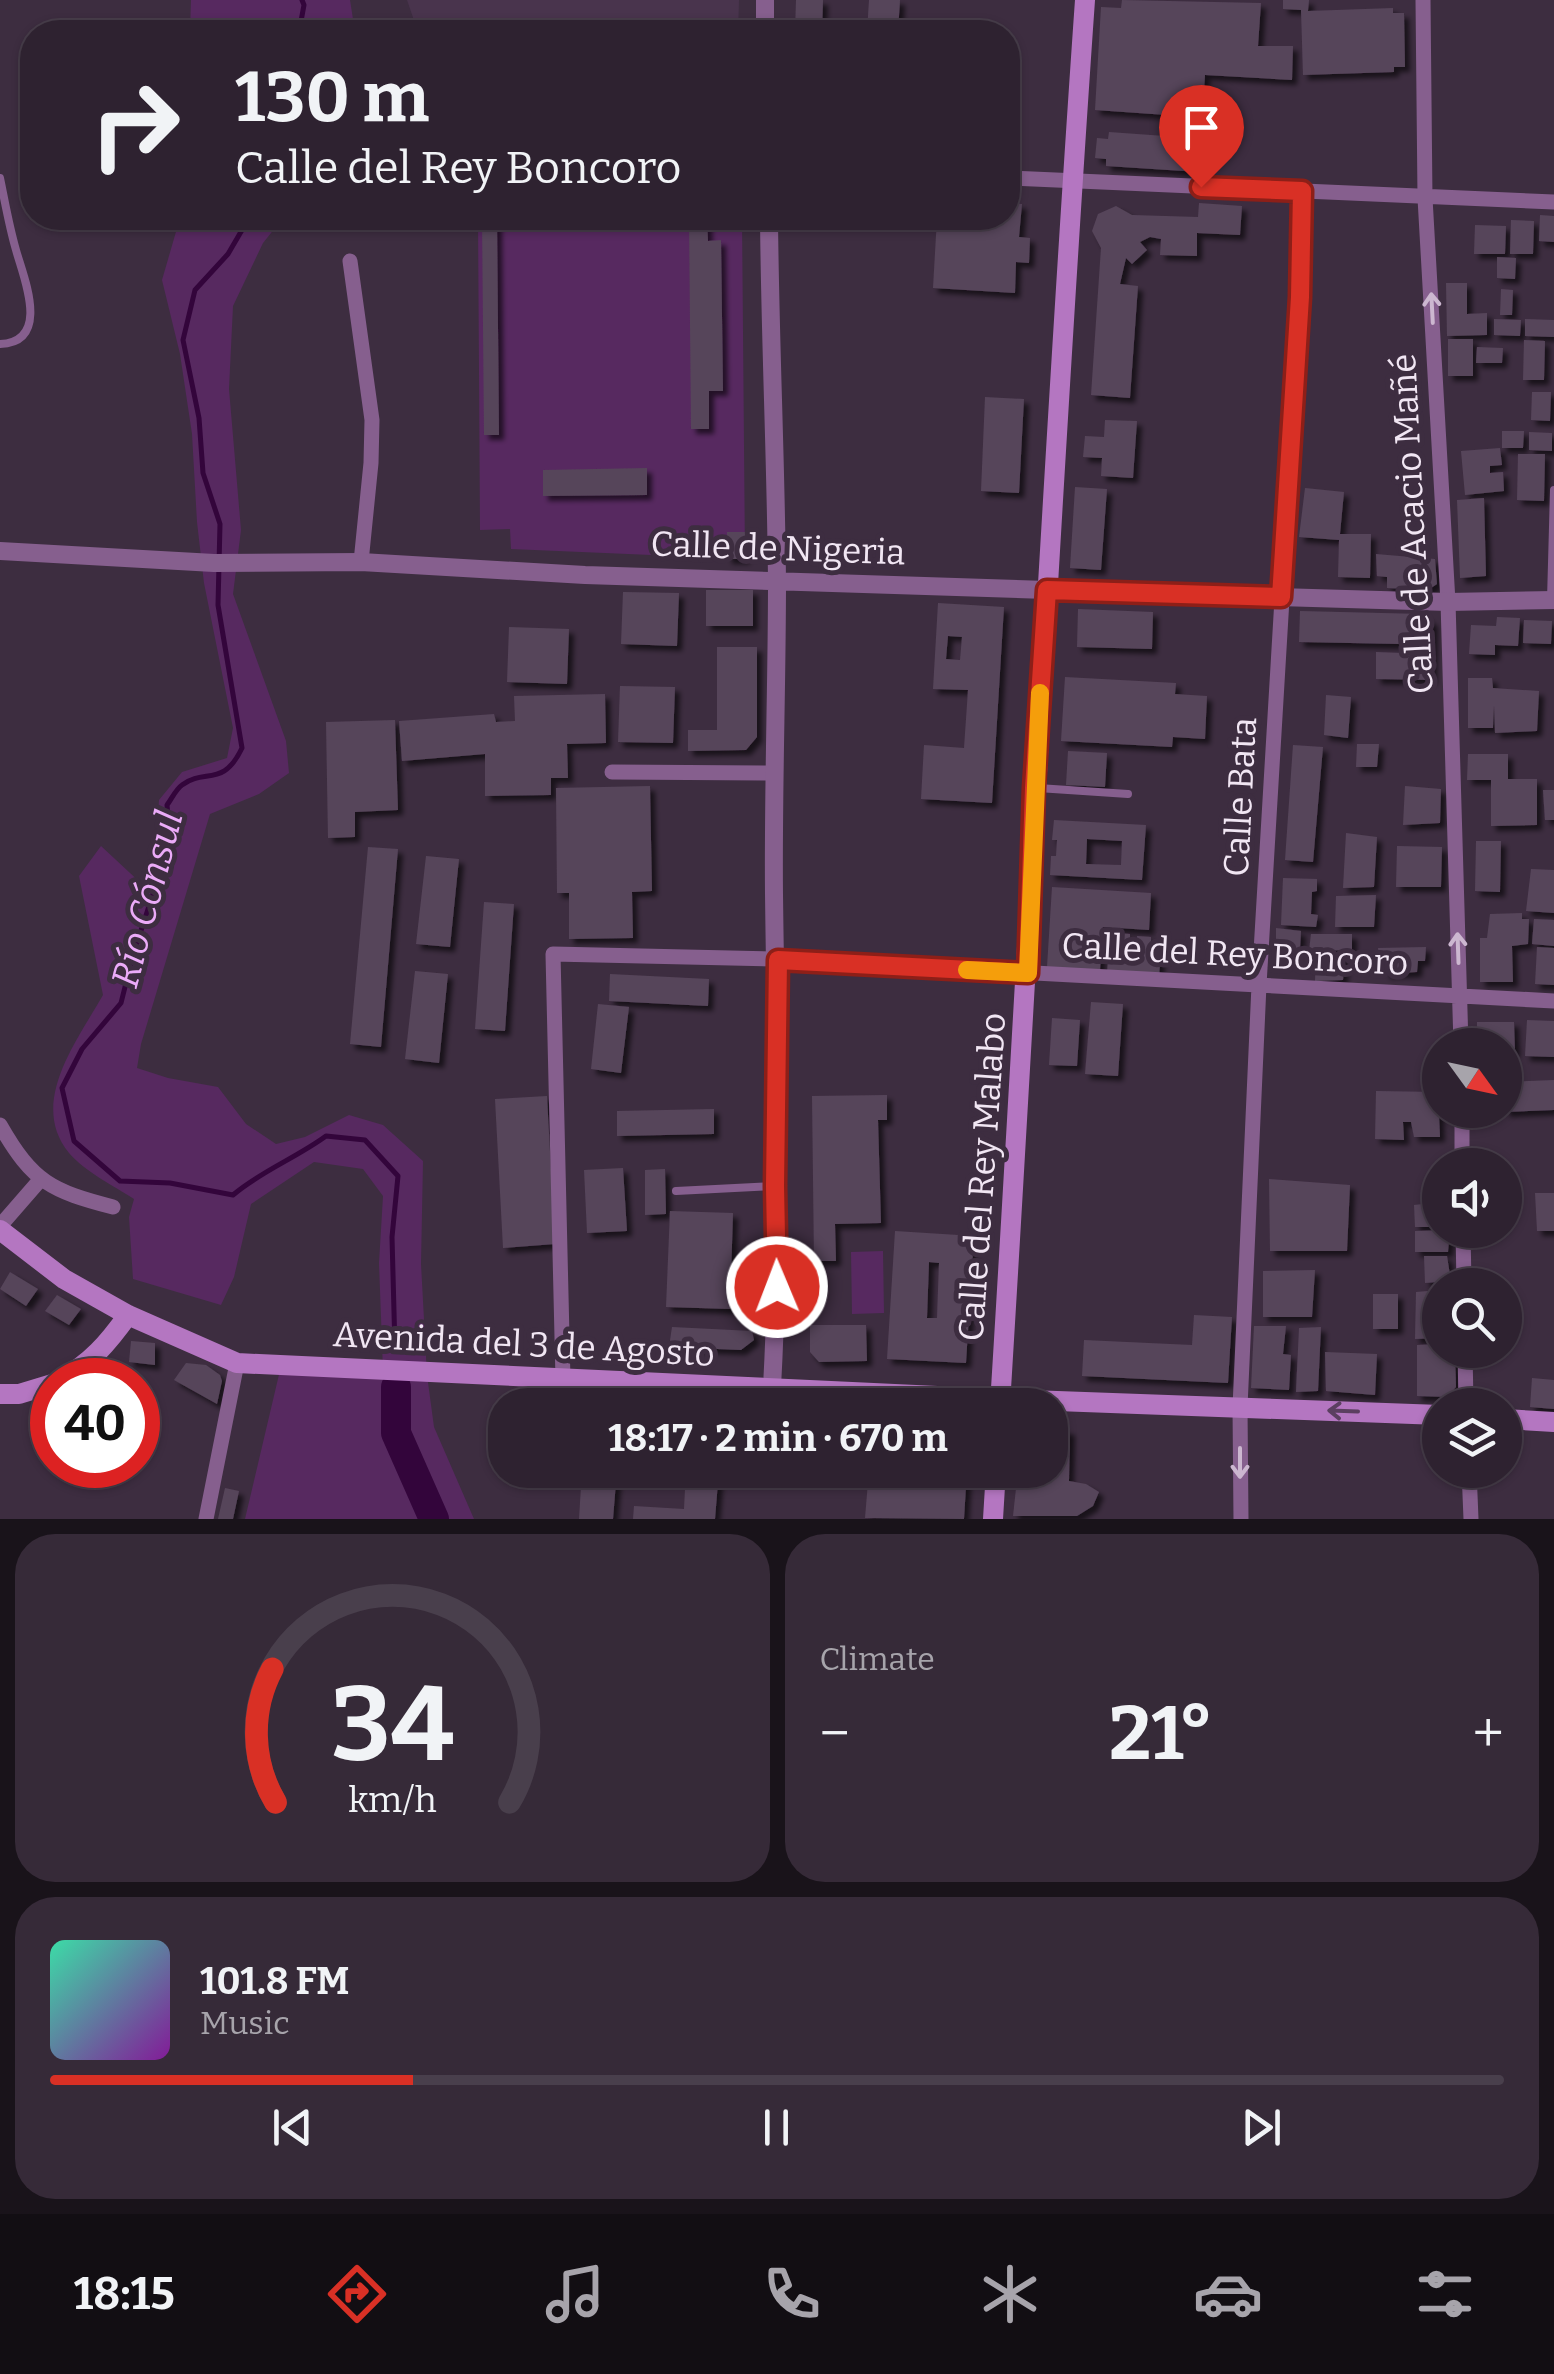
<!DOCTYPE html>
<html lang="en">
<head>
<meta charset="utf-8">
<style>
  :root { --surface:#2e2230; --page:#362a38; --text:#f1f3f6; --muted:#a7a4ab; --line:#493f4c; --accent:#d93025 }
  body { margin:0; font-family:Bitter,serif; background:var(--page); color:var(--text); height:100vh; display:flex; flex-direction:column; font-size:38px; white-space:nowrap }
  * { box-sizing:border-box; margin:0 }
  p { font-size:32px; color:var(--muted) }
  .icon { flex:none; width:55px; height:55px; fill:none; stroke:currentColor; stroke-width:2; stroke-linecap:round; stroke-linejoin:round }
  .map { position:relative; height:1519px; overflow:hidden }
  .panel { display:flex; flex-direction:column; gap:15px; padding:15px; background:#19131a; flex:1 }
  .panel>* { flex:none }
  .top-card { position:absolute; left:20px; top:20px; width:1000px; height:210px; border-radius:40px; box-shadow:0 2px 8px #0004,0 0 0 2px var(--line); background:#2e2230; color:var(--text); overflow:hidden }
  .needle { width:65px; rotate:123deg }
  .buttons { position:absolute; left:1422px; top:1028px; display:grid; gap:20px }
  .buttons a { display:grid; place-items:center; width:100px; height:100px; border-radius:50%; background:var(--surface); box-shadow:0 2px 8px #0004,0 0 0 2px var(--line); font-size:50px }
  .speed { position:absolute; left:30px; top:1358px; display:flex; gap:20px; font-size:50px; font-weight:700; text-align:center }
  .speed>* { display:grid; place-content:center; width:130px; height:130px; border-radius:50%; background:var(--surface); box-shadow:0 2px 8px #0004,0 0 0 2px var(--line); line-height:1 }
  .speed .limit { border:15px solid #d22; background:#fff; color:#111 }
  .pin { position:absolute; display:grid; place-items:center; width:85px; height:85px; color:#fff; margin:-102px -42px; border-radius:50% 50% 50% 0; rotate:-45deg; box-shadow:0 0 10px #0007 }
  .pin .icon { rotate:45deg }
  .me { position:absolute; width:110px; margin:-55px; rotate:359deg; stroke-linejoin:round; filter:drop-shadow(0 0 8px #0008) }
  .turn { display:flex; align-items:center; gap:35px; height:210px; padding:0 50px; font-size:45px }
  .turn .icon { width:130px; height:130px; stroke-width:2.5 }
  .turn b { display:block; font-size:70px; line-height:85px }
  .big { font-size:75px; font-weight:700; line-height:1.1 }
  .panel .card { flex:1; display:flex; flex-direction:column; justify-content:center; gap:15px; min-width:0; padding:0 35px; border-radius:40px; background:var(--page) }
  .panel .dial { align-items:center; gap:0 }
  .dial svg { height:260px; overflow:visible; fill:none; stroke:var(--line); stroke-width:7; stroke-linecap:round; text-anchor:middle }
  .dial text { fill:var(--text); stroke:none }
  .song { display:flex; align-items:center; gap:30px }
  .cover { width:120px; height:120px; border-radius:15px; background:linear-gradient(135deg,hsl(160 70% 55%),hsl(290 70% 35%)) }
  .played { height:10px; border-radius:5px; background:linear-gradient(90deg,var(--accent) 25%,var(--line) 25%) }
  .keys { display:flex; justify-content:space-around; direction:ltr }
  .heat { display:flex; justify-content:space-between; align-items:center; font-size:55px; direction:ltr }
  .panel .tiles { flex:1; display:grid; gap:15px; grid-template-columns:1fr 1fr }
  .card:last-child { grid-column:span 2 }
  .trip { position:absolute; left:488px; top:1388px; width:580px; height:100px; border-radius:40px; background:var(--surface); box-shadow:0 2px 8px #0004,0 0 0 2px var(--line); font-weight:700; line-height:100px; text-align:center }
  .menu { display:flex; height:160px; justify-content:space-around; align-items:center; background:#120e13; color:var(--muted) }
  .menu .icon { width:70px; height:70px }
  .menu .active { color:var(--accent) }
  .menu b { font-size:45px; color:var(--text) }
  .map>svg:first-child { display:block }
</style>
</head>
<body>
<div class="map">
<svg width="1554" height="1519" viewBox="0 0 1554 1519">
  <defs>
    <filter id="shadow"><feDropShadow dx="5" dy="5" stdDeviation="2.5" flood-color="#0009"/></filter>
  </defs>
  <rect width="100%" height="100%" fill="#3d2d40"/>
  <path fill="#49344d" d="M407,0H739L738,32H418Z"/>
  <path fill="#572960" d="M191,0H350L355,32H190Z
    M180,218H283L263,243L233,306L229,389L241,530L233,594L286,741L289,773L259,794L210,814L141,1044L137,1068L168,1078L218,1087L246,1124L276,1144L305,1137L349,1115L383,1125L423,1161L421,1264L427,1375L434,1427L474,1519H245L281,1366L383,1371L379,1263L383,1196L363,1169L314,1162L251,1204L234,1277L221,1305L133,1279L129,1217L134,1199C114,1186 84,1171 69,1153C28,1103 77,1041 103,995L79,876L101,846L144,886L155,856L159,800L182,772L227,758L233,728L204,583L197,522L192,434L180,354L162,280Z
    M478,218H742L745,559L511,549L510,529L480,530Z
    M883,1251L884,1313L852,1314L851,1252Z"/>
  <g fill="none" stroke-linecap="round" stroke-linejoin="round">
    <path stroke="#33053b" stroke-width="5" d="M299,32L304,5L302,0
      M249,218L228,254L195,290L183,340L199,418L203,473L220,524L218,605L242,748C223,788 205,768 182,785C176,789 171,800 167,805L170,842L133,955L121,1003L82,1049L62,1088L74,1141L120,1181L170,1183L233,1195C261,1171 296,1158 326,1136L365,1140L398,1176L392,1237L395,1349"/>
    <path stroke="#33053b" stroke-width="30" d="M396,1387V1433L434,1519"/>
  </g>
  <path fill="#56455a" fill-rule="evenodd" filter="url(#shadow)" d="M796,0H823L822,32H795Z
    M869,0H900L898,32H867Z
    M1122,0L1261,3L1258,46H1293L1292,80L1205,75L1199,172L1106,166V159L1095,158L1097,138L1108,139L1109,132L1179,137L1181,116L1095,110L1101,7L1121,8Z
    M1283,0H1309L1308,11L1393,8V13H1404L1405,67H1394V72L1303,75L1301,10L1283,9Z
    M1008,203L1022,204L1019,237L1030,238L1029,263L1016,262L1015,293L933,288L937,218H1008Z
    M1199,203L1242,206L1240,235L1197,233V256L1160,255L1161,239L1150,237L1140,242L1147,250L1132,264L1126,258L1120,284L1138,286L1130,398L1091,395L1101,248L1092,231L1098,214L1116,206L1132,215L1198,217Z
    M1540,215L1554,216V242L1539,241Z
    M482,218H497L499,435H484Z
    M689,218H707L708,241L721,240L723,391H709V429H691Z
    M1511,220L1534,221L1533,254H1510Z
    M1475,225L1506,226L1505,254H1474Z
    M1497,257L1516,258L1515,279L1497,278Z
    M1446,283H1467V314L1487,313V335L1447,336Z
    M1501,289L1513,290L1512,315H1500Z
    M1494,319L1521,320L1520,336L1494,335Z
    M1525,319L1554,320V337L1525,336Z
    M1448,339H1473V376H1448Z
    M1524,340L1545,341L1544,380H1523Z
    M1477,347L1503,348L1502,363H1476Z
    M1532,392H1551L1550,421L1531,420Z
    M985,397L1024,399L1019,493L981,491Z
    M1105,420L1137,421L1133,478L1101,476L1102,458L1083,457L1085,436L1104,437Z
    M1502,431H1524L1523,448H1502Z
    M1529,432L1552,433V451L1529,450Z
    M1500,448L1502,465L1490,466V473L1503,472L1504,491L1465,495L1461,451Z
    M1518,454H1545L1544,501L1517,500Z
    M647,468V495L543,496V470Z
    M1075,487L1107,489L1101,570L1070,568Z
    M1305,488L1344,492L1340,534H1371L1370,578L1338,577L1339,540L1299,537Z
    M1484,498L1486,576L1460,578L1457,500Z
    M727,532H745V559H727Z
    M1376,554L1435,559L1437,584L1428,590L1387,588V577L1377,576Z
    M706,590H753V626H706Z
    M623,592L679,593L677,646L621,644Z
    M938,603L1004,607L992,803L921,799L924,745L964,748L968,690L933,689ZM948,636L962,637L960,660L946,659Z
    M1078,609L1153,612L1152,649L1077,647Z
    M1300,611L1423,614L1433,622L1432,680L1376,679V652L1401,653V644L1299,642Z
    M1497,617L1520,618L1518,646L1495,645V655L1469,654L1471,625L1496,626Z
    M1524,620L1552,621L1551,644L1523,643Z
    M509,627L569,629L567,684L507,682Z
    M717,647H757V737L746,750L688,751V730H717Z
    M1065,677L1176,683L1175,694L1207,696L1205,739L1173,737L1172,747L1061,741Z
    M1468,678H1492L1493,688L1539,691L1537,731L1495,733L1494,705L1493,728H1468Z
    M620,686L675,687L673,743L618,742Z
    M605,694L606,743L567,744L568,778H551V795L485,796V754L402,761L399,721L494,714L496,722L515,721L514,696Z
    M1326,695L1351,697L1348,738L1324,735Z
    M395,720L398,810L355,812V837L328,838L326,722Z
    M1357,744H1379L1377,767H1356Z
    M1293,745L1323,747L1313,862L1285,860Z
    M1068,751L1107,753L1105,787L1066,785Z
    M1468,754H1508V779H1537V825L1491,826V780H1467Z
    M650,786L652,891L632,892L633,938L569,939V893H557L556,788Z
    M1405,786L1441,789L1440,823L1403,825Z
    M1543,790H1554V820H1545Z
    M1054,820L1146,825L1142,880L1050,875L1051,856H1056L1057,840H1052ZM1087,839L1122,841L1121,865L1086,864Z
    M1346,833L1377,837L1374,887L1343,888Z
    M1476,841H1501L1500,892L1475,891Z
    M1397,846L1442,847L1441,887H1396Z
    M368,847L398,849L381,1047L350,1044Z
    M426,856L459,859L450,947L416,944Z
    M1531,869L1554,870V913L1526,911Z
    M1283,878L1317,879V891L1312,892L1311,914L1318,915L1316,927L1281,925Z
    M1052,887L1151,893L1149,930L1103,927L1100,970L1047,967Z
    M1376,895L1374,927H1335L1336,896Z
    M484,902L514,904L505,1031L475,1029Z
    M1522,913V919H1529L1528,944L1512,946L1513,982H1480V938H1487L1490,914Z
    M1534,919L1554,920V946L1532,944Z
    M1276,928L1301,931L1300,950L1276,943Z
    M1114,933L1130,934V945H1137V936L1151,937V947L1161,948L1159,977L1107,974L1109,946L1113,947Z
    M1311,934H1352V950L1309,951Z
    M1426,947L1425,961H1418L1417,972L1385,974V964L1380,963L1378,948Z
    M1537,947L1554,948V985L1535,984Z
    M1316,955L1345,956L1343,980L1315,981Z
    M415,971L448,974L439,1063L405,1059Z
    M610,974L709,979L708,1006L609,1001Z
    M1091,1002L1123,1004L1118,1076L1085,1074Z
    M598,1004L629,1007L621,1073L591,1069Z
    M1052,1018L1080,1020L1077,1066L1049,1065Z
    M1527,1020L1554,1021V1057L1525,1056Z
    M1477,1022H1514L1515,1052H1505V1045H1477Z
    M1554,1080V1110L1505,1112V1082Z
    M1376,1091L1438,1092L1440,1137H1414L1411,1122H1403L1404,1140L1375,1139Z
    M887,1095V1120H878L881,1223L835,1224L836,1261H814L812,1096Z
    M547,1096L555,1244L503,1248L495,1099Z
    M714,1109V1134L617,1136V1111Z
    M623,1168L627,1231L587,1233L584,1170Z
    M665,1169L666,1214L645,1215V1170Z
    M1269,1179L1350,1185L1347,1251H1270Z
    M1535,1193H1554V1231H1537Z
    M1440,1202V1227H1415L1414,1205Z
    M670,1211L733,1213L730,1309L666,1307Z
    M1450,1230L1448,1252H1415V1231Z
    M895,1231L974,1236L966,1363L887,1359ZM929,1262L939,1263L937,1318H927Z
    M1424,1256H1447L1451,1281L1425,1283Z
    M1315,1270L1312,1317H1263V1271Z
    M10,1272L38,1289L26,1306L0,1289Z
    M1440,1290V1338L1415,1339L1416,1292Z
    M1373,1294H1398V1329H1373Z
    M57,1295L81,1309L69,1325L45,1311Z
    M1194,1315L1232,1317L1228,1383L1082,1376L1084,1340L1192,1345Z
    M810,1325H866L867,1361L819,1362L810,1352Z
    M1254,1326H1286L1283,1354L1291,1355L1289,1390L1251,1388Z
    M672,1327L752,1331L754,1340L741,1350L669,1347Z
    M1321,1327L1318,1391L1296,1392L1299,1328Z
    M131,1341L155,1343V1365L129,1362Z
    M1440,1344V1350H1455L1456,1387L1448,1397L1417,1396V1345Z
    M1325,1352L1377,1354L1375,1395L1326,1391Z
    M186,1363L206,1365L220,1375L222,1381L217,1404L174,1380Z
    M1532,1378L1554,1380V1409L1530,1407Z
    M1050,1428L1070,1430L1069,1481L1086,1484L1099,1492L1093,1506L1077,1516H1013L1018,1470H1050Z
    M582,1470H617L613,1519H579Z
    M686,1470H719L715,1519H633L634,1506L684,1509Z
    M869,1470H967L964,1519L865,1518Z
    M225,1488L239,1491L233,1519H218Z"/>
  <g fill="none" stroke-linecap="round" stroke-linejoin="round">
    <path stroke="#865f8e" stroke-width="8" d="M0,178C5,202 9,226 16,250C23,276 52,342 0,344
      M1551,600L1554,490
      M1038,788L1128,794
      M676,1191L775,1186"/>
    <path stroke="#865f8e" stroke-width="15" d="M1423,0L1425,198L1448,602L1461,1045
      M1008,178L1554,202
      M350,261L372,420L371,463L361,562
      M612,772L775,773
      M1462,1110V1165
      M0,1125C33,1183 52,1191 113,1207
      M0,1226L40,1180
      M1463,1230L1464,1285
      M1465,1350L1466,1405
      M563,1380L553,954L777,959L1554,1001
      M1469,1470L1471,1519
      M206,1519L237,1363
      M1241,1519L1240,1407L1259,985L1300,297L1302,191"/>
    <path stroke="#865f8e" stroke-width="18" d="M765,0V32
      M769,218C770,339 776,461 777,582C777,686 773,790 774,894C776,1058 781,1223 772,1387
      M0,551L214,563L361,562L585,575L1047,590L1448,602L1554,600"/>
    <path stroke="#b476c1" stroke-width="20" d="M0,1230L64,1279L128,1315L237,1363L1001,1399L1440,1415
      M60,1380C91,1363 108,1343 128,1315
      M0,1394H19L52,1384
      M1000,1405C1029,937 1052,468 1085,0
      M1505,1419L1554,1422
      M993,1519L996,1470"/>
  </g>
  <defs><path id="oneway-shaft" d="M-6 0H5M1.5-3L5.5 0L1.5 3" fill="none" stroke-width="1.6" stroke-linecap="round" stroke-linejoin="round" transform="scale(2.5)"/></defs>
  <g stroke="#ccb7d0">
    <use href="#oneway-shaft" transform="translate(1432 308) rotate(-93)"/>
    <use href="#oneway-shaft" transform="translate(1458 948) rotate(-92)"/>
    <use href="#oneway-shaft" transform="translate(1240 1463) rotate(90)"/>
  </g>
  <use stroke="#5b3f60" href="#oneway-shaft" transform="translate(1343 1411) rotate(-178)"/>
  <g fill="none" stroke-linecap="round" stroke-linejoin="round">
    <defs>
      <path id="route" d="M777,1287L775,1186L778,960L1028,973L1034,788L1047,590L1281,597L1300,297L1302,191L1201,187"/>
    </defs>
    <use href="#route" stroke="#8d1f18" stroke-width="25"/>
    <use href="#route" stroke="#d93025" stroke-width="18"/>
    <path stroke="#f59e0b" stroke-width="18" d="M967,970L1028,973L1040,693"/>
  </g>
  <g text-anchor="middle" stroke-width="10" stroke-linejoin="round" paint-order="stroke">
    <g font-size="35" fill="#f1e6f3" stroke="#3d2d40">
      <text transform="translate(1412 524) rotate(-93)" y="12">Calle de Acacio Mañé</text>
      <text transform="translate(778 548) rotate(2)" y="12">Calle de Nigeria</text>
      <text transform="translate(1240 797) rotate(-87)" y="12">Calle Bata</text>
      <text transform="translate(1235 954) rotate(3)" y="12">Calle del Rey Boncoro</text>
      <text transform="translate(982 1177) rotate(-86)" y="12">Calle del Rey Malabo</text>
      <text transform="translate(524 1344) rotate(3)" y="12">Avenida del 3 de Agosto</text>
    </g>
    <g font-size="38" font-style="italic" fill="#ebabf8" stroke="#3d2d40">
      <text transform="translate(147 899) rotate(-75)" y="13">Río Cónsul</text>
    </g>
  </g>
</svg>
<div class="buttons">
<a><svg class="needle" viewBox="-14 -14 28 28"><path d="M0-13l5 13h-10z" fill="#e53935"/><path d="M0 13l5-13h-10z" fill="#a7a4ab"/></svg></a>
<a><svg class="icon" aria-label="sound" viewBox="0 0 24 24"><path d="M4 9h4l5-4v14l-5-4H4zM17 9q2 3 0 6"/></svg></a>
<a><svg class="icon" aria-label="search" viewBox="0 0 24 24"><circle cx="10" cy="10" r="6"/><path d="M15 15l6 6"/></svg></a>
<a><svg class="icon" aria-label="layers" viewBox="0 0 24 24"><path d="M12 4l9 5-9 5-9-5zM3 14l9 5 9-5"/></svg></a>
</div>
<div class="speed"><div class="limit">40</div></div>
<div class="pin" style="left:1201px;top:187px;background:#d93025"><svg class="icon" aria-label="arrive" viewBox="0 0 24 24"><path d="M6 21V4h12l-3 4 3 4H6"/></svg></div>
<svg class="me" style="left:777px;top:1287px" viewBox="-20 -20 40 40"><circle r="17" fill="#d93025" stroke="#fff" stroke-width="3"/><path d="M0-11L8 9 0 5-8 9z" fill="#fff"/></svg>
<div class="trip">18:17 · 2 min · 670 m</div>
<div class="top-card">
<div class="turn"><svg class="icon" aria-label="right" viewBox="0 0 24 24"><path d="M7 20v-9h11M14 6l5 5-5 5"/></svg><div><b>130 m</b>Calle del Rey Boncoro</div></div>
</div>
</div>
<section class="panel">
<div class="tiles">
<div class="card dial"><svg viewBox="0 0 100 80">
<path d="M14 69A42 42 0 1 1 86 69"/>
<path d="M14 69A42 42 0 0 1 13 28" stroke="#d93025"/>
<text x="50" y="56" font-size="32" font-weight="700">34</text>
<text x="50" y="72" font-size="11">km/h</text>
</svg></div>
<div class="card"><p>Climate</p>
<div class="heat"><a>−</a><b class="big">21°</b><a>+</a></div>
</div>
<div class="card">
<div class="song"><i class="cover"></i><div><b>101.8 FM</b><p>Music</p></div></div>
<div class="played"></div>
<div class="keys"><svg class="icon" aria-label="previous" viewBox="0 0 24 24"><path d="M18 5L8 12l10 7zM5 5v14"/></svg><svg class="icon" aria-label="pause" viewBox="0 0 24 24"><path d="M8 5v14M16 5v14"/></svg><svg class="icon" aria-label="next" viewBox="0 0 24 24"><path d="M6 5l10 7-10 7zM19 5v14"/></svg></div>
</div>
</div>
</section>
<nav class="menu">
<b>18:15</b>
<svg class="icon active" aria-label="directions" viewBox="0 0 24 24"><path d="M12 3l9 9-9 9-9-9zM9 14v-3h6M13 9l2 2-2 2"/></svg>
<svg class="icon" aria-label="music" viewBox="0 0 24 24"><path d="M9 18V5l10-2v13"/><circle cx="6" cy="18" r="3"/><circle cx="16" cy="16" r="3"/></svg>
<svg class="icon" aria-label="phone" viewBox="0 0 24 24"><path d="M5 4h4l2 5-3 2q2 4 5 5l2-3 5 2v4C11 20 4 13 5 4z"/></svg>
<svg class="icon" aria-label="climate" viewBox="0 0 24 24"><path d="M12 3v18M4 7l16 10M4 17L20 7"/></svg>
<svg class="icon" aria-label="car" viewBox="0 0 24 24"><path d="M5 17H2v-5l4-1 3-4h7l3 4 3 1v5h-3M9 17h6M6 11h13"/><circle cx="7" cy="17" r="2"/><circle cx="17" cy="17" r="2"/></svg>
<svg class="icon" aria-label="filters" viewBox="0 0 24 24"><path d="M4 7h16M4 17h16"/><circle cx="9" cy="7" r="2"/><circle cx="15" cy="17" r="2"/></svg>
</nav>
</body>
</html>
